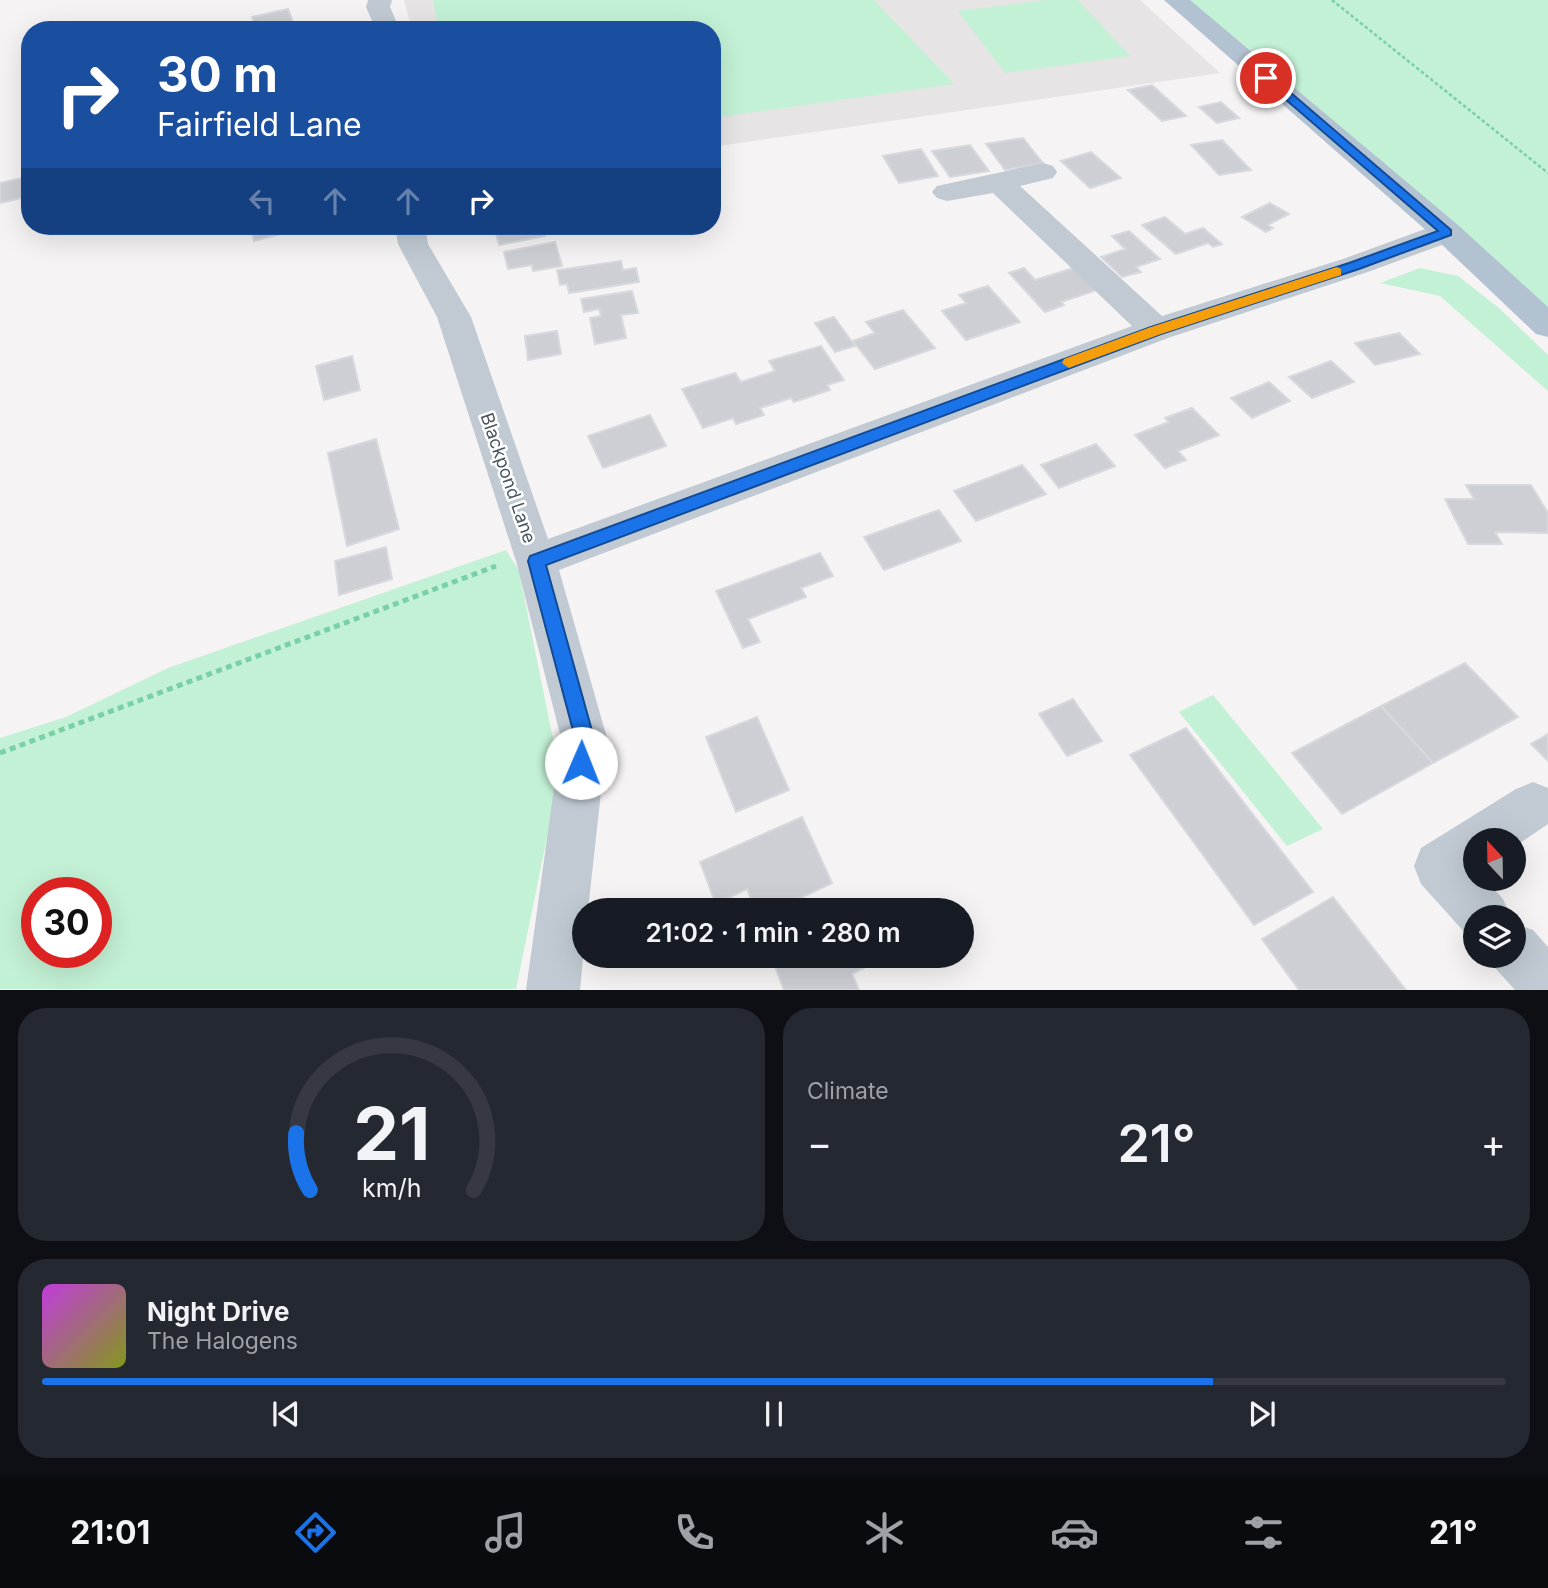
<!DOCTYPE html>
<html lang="en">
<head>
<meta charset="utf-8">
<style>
  :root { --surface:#171b24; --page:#242831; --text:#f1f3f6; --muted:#9ea1a6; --line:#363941; --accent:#1a73e8 }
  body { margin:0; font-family:Inter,sans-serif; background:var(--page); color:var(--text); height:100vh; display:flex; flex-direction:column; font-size:26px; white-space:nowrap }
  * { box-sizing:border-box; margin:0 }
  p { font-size:23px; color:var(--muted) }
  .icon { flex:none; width:38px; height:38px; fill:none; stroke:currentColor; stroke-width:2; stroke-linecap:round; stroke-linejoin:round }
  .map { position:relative; height:990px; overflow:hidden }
  .drawer { display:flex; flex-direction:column; gap:18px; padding:18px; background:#0d0f14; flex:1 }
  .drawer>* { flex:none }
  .top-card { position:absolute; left:21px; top:21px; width:700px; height:214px; border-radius:28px; box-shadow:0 7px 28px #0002; background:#1a4fa0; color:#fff; overflow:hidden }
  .needle { width:46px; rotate:338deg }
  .buttons { position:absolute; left:1463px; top:828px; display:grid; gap:14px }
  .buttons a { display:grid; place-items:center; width:63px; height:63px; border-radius:50%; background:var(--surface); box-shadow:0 7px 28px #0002; font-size:35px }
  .speed { position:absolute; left:21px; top:877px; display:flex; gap:14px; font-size:35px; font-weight:700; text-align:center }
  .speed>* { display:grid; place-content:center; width:91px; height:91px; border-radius:50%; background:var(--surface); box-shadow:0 7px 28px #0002; line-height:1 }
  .speed .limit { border:10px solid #d22; background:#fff; color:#111 }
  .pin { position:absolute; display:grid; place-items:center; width:60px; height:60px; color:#fff; margin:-30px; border:4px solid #fff; border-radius:50%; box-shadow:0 2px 7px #0007 }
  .me { position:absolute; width:77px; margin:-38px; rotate:1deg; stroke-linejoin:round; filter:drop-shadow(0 0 5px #0008) }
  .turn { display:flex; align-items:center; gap:24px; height:147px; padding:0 21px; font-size:32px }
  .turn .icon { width:91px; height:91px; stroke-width:2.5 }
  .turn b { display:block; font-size:49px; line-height:60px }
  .lanes { display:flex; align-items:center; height:66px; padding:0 21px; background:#0003; justify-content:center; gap:35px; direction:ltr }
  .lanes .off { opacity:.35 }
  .big { font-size:52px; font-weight:600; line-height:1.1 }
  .drawer .widget { flex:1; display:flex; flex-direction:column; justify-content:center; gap:10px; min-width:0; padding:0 24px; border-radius:28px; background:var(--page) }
  .drawer .dial { align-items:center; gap:0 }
  .dial svg { height:182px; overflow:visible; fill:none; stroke:var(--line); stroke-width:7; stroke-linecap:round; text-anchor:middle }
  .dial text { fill:var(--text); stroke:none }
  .song { display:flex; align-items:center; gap:21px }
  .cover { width:84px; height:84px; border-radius:10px; background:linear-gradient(135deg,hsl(290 70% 55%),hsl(70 70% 35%)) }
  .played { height:7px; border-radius:4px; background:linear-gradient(90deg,var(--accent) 80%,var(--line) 80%) }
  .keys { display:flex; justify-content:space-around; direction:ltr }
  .heat { display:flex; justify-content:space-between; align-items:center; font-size:38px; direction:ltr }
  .drawer .tiles { flex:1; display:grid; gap:18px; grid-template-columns:1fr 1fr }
  .widget:last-child { grid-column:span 2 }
  .trip { position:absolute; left:572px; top:898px; width:402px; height:70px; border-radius:35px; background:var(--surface); box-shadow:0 7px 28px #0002; font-weight:600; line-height:70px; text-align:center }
  .tabs { display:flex; height:112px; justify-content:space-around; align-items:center; background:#090b0e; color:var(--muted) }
  .tabs .icon { width:49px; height:49px }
  .tabs .active { color:var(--accent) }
  .tabs b { font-size:32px; color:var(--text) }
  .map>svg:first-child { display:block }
</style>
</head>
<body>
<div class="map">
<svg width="1548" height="990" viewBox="0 0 1548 990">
  <rect width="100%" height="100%" fill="#f5f3f3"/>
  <path fill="#e6e4e5" d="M404,0H1140L1220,73L712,147V30H412Z"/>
  <path fill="#c3f1d5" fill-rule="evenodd" d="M433,0H874L954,84L712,118V30H439Z
    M1045,0H1078L1130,56L1005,73L958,11Z
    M1185,0H1548V309L1242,43Z
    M1420,268L1458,276L1499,308L1548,355V391L1440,296L1380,283Z
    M506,550L519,571L560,774L516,989H0V738L66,717L168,668ZM37,892H96V952H37Z
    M1213,695L1323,829L1287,846L1179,712Z"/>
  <path fill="#cdcfd5" stroke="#d7d9de" stroke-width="2" d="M288,9L295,27L256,30L252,17Z
    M1152,85L1186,116L1162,121L1128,90Z
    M1221,102L1239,118L1217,123L1199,107Z
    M1023,138L1043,163L1005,170L986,144Z
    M1222,140L1251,170L1219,175L1191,145Z
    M970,145L989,171L950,177L932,151Z
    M921,149L938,176L899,183L883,156Z
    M1091,152L1121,178L1090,188L1061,161Z
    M30,176V196L0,203V183Z
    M1270,203L1289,214L1268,225L1273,228L1266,232L1242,217Z
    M1165,217L1185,234L1203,228L1222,244L1213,247L1208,243L1176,254L1142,225Z
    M251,226H278L280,234L254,241Z
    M512,226H542L545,236L499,245L495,229Z
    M1129,231L1160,259L1136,267L1141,272L1122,277L1101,257L1125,249L1112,236Z
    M555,242L562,266L533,271L532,265L508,269L504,252Z
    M621,261L623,270L636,268L639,282L569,293L567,284L560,285L557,270Z
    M1077,267L1100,289L1061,302L1064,305L1045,312L1009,273L1024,268L1035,280Z
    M988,286L1020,322L966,340L942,311L966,303L959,295Z
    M632,291L638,313L621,315L626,338L595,344L590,318L601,316L599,309L584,312L581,299Z
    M903,310L935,348L875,369L853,341L875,333L866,322Z
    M834,317L855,346L835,352L815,323Z
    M557,331L561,354L528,360L525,336Z
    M1399,333L1420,354L1375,365L1355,343Z
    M821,346L844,380L827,385L830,390L794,402L791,398L760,408L764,415L736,424L733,418L703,428L682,389L735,373L741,382L775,371L769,361Z
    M352,356L360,390L324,400L316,366Z
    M1331,361L1354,382L1312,398L1289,377Z
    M1269,382L1290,401L1252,418L1231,398Z
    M1192,408L1219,435L1178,451L1186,460L1165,468L1135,435L1169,422L1165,418Z
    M650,415L666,446L603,468L588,436Z
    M376,439L399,529L347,546L328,453Z
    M1096,444L1115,466L1059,488L1041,465Z
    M1022,465L1046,494L976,521L954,491Z
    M1466,485H1531L1548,513V533L1495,532L1502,544H1468L1445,499H1474Z
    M939,510L961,541L884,570L864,537Z
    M386,547L392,579L339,595L335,561Z
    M820,553L833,576L801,588L806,597L748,619L760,642L743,648L716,591Z
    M1465,663L1518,717L1433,763L1381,706Z
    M1073,699L1102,741L1067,756L1039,714Z
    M1381,706L1433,763L1342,814L1292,753Z
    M757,717L789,790L736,812L706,737Z
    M1186,728L1313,892L1254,925L1130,755Z
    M1548,734V761L1531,744Z
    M802,817L832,883L775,910H755L747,889L716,904L700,862Z
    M1333,897L1406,990H1299L1262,939Z
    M771,956H877L879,960L852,974L859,990H784Z"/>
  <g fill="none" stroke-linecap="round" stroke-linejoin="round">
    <path stroke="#7ad0a6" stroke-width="2.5" stroke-dasharray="3.5 2.5" stroke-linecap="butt" d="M1332,0L1548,173"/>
    <path stroke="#7ad0a6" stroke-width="5" stroke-dasharray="6 4.5" stroke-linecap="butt" d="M0,753L496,566"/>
    <path fill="#c1cad2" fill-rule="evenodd" d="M368,0H392L390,7L400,30H376L366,7Z
      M1043,163L1053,166L1057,172L1053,178L1020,186L1162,316L1343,259L1436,225L1447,223L1458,225L1462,232L1458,239L1365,273L1168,338L559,570L607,738L588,910H584V947L580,990H526L561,738L516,561L437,317L398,244L395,226H425L428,244L471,317L548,539L1132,326L993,193L947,201L937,198L932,192L937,186Z
      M1533,782L1548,788V824L1514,847V840H1475V878H1484L1503,899L1511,917H1475V939L1467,935L1421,884L1414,866L1421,848L1516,789Z
      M1514,923L1533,930L1548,947V990H1515L1495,968L1490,956H1514Z"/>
    <path fill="#b3c2d1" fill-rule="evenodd" d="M1164,0H1190L1458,225L1548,307V337L1536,334L1436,239Z"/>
  </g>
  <path fill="#1a73e8" stroke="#114b97" stroke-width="2" d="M1263,75H1270L1451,230V235L1359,269L1161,334L546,565L594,738L588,770L581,772L574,770L572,763L575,738L528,561L530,556L1151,327L1349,263L1438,231L1263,80Z"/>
  <path fill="#f59e0b" d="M1337,267L1341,269V275L1161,334L1074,366L1069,368L1062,363L1064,359L1151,327Z"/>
  <g text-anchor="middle" stroke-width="5" stroke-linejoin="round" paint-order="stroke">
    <g font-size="18" fill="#4a5661" stroke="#fff">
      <text transform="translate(508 478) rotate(71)" y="6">Blackpond Lane</text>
    </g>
  </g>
</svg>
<div class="buttons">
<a><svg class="needle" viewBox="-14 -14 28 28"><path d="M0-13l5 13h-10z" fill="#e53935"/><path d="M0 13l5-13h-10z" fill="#9ea1a6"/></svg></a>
<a><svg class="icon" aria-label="layers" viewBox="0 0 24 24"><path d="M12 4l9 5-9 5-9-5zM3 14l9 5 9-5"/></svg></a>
</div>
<div class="speed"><div class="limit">30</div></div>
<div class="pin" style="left:1266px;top:78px;background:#d93025"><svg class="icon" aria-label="arrive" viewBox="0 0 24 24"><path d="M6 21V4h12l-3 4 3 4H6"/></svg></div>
<svg class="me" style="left:581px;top:763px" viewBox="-20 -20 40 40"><circle r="19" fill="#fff"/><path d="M0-13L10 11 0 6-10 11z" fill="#1a73e8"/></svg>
<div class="trip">21:02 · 1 min · 280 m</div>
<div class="top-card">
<div class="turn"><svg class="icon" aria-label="right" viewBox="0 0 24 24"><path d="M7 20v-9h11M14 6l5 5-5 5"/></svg><div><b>30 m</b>Fairfield Lane</div></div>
<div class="lanes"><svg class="icon off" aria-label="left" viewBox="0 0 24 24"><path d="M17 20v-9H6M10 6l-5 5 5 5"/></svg><svg class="icon off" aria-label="ahead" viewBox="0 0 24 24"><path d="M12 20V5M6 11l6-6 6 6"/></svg><svg class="icon off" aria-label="ahead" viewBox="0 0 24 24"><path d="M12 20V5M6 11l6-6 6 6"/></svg><svg class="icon" aria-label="right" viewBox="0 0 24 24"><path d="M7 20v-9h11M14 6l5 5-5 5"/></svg></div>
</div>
</div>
<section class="drawer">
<div class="tiles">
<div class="widget dial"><svg viewBox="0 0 100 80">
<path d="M14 69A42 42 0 1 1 86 69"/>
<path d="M14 69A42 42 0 0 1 8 44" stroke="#1a73e8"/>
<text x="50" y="56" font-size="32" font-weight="700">21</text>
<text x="50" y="72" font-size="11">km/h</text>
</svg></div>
<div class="widget"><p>Climate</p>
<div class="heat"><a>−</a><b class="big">21°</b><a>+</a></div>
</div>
<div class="widget">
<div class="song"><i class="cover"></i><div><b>Night Drive</b><p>The Halogens</p></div></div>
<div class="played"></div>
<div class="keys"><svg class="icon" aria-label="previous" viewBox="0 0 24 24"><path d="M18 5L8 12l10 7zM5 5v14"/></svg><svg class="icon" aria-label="pause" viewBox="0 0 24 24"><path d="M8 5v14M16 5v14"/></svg><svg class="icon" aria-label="next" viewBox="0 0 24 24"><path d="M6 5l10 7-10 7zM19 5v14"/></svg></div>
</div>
</div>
</section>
<nav class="tabs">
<b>21:01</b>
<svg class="icon active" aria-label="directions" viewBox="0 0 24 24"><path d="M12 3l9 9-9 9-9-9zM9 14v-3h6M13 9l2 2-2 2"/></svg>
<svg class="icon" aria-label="music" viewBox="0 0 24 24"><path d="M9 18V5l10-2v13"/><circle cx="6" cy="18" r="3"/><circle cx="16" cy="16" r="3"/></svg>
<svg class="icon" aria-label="phone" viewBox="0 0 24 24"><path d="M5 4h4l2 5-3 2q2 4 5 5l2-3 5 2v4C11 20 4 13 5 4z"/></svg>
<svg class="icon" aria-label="climate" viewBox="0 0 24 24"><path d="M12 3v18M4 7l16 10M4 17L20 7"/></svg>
<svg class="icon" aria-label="car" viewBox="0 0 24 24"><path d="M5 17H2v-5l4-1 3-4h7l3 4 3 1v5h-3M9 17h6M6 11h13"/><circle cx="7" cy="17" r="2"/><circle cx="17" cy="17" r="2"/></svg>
<svg class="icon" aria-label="filters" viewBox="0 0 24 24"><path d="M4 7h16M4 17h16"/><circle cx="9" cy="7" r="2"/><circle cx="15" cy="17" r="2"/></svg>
<b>21°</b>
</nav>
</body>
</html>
